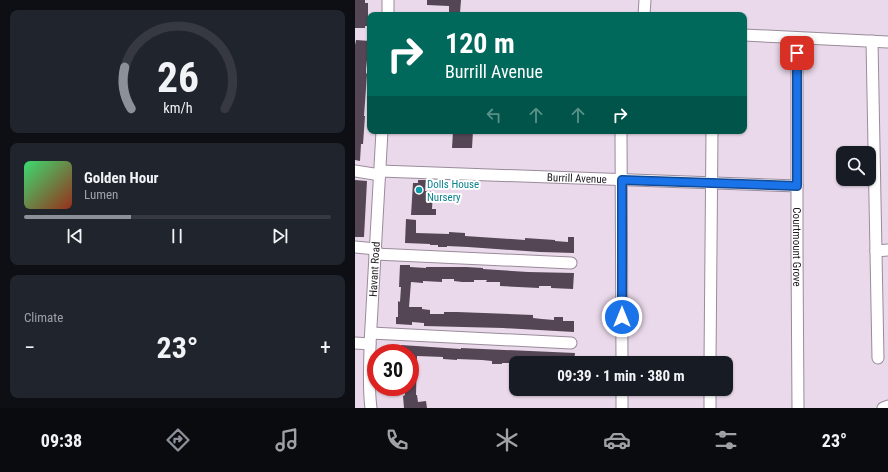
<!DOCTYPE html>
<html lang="en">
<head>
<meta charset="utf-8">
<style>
  :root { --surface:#171b24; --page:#20242c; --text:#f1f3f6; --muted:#9ea1a6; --line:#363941; --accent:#8c9099 }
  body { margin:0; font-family:"Roboto Condensed",sans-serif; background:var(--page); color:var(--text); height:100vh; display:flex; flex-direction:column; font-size:15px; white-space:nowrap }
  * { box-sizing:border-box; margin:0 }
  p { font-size:13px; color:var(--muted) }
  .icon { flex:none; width:22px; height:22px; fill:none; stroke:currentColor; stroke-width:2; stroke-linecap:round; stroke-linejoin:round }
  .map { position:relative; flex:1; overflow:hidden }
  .panel { display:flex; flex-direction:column; gap:10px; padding:10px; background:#0d0f14; width:355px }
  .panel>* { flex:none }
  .guide { position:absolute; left:12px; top:12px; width:380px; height:122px; border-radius:8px; box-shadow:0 1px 3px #0004; background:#00695c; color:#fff; overflow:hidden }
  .buttons { position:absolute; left:481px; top:146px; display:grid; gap:8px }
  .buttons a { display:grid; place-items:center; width:40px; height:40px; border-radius:8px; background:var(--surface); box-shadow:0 1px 3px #0004; font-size:20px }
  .speed { position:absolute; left:12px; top:344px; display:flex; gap:8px; font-size:20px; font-weight:700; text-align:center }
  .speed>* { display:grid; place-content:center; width:52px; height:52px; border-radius:50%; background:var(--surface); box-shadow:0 1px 3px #0004; line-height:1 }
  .speed .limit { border:6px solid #d22; background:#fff; color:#111 }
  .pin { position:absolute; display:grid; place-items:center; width:34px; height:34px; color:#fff; margin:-17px; border-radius:8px; box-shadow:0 2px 6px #0006 }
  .me { position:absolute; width:44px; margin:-22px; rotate:0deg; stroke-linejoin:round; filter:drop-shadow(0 0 3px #0008) }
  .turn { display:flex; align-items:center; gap:14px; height:84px; padding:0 12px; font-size:18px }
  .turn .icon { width:52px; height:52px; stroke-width:2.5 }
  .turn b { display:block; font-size:28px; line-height:34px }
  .lanes { display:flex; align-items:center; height:38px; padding:0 12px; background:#0003; justify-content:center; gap:20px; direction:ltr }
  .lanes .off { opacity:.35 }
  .big { font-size:30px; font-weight:700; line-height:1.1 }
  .panel .tile { flex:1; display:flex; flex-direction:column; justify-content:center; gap:6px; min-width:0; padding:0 14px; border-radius:8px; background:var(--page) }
  .panel .dial { align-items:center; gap:0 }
  .dial svg { height:104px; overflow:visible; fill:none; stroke:var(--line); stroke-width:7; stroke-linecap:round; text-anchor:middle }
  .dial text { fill:var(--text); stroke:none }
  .song { display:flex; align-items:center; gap:12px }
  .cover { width:48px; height:48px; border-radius:6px; background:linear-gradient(135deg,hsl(140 70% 55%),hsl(10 70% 35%)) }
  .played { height:4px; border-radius:2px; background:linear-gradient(90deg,var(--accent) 35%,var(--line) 35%) }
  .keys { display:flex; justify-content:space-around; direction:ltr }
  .heat { display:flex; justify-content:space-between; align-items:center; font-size:22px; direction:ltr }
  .trip { position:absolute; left:154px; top:356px; width:224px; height:40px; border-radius:8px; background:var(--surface); box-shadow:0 1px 3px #0004; font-weight:700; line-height:40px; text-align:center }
  .menu { display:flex; height:64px; justify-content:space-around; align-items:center; background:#090b0e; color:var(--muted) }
  .menu .icon { width:28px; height:28px }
  .menu .active { color:var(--accent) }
  .menu b { font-size:18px; color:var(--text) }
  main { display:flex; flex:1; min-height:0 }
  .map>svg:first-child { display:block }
</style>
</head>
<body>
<main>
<section class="panel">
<div class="tile dial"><svg viewBox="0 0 100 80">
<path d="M14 69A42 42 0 1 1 86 69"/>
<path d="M14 69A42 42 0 0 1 9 37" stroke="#8c9099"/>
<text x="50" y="56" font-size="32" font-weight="700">26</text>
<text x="50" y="72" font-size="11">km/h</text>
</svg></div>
<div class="tile">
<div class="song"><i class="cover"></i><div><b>Golden Hour</b><p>Lumen</p></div></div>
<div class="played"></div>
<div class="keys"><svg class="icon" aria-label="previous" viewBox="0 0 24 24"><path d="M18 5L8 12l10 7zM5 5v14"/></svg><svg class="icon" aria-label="pause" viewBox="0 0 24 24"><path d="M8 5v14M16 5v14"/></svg><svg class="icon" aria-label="next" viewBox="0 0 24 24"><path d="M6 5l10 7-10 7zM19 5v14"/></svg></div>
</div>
<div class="tile"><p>Climate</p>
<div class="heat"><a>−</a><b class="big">23°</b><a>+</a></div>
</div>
</section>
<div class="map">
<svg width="533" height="408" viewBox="0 0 533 408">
  <rect width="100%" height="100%" fill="#ead9ea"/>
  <path fill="#544655" d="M0,0H10V3H13V26H10V28H0Z
    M72,0H106L105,13H94V6L72,5Z
    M1,40L15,41V51H13L11,69V73L12,74L9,116H10L8,144H6L5,161L0,160V45Z
    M98,131H118L117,148H97Z
    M0,180L12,181L9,237H0Z
    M63,180H71L70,191H78L77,209H81V215H56L58,183H63Z
    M51,219L61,220V233L94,234V232L110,233V236L170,240V238L200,240V241L213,242V237H219V253L185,252L113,247L92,246V247H83V245H75V244L50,243Z
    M45,265H55V267L71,268V267H111L128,268V269L173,272L219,273L218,289L196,288V286H184V288L145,286V282H131L132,280H119V282H107L99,281V279H87V282L68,281V283L56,282L54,307H67V309L75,310V314H89V312H102L178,315V318L187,319L199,320V317H208V321H219V332L148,328L69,326V323L57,322V325L41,324V317H43V301L45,302L46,287H44Z
    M46,345L106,349V348L220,353L219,363H147V364H137V361L127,360L102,359V360L88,359V357L62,356L61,395H62L63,402L71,401L72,408H49L48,396L50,395V390H55V353H46Z"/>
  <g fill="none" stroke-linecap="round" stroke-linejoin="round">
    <defs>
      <g id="minor">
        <path d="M33,15V0"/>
        <path d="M289,15L290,0"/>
        <path d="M389,35L533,42"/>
        <path id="s1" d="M442,38V252L443,408"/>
        <path d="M517,41L523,358"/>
        <path d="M266,131L267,363"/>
        <path d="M0,171L25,175"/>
        <path id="s2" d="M25,171L442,186"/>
        <path d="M0,247L21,249"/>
        <path d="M521,251L533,250"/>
        <path d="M20,254L216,263"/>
        <path d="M16,333L216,343"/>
        <path d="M0,343L15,344"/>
        <path d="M355,363L357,131"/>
        <path id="s3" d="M16,408C13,387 15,365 15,344L27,131"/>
        <path d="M267,408V389"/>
        <path d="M355,408V389"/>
        <path d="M528,408L533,406"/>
      </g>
    </defs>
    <use href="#minor" stroke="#9a8b9b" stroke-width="13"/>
    <use href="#minor" stroke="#fff" stroke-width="11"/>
  </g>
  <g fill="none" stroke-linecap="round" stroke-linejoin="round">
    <defs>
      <path id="route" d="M267,317V180L442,186V53"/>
    </defs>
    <use href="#route" stroke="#114b97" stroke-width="10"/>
    <use href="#route" stroke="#1a73e8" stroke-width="7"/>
  </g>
  <circle fill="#0f9aa8" stroke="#fff" stroke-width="1.5" cx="64" cy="190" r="4"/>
  <g text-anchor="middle" stroke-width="4" stroke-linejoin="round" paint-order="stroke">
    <g font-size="11" fill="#1f1920" stroke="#fff">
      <text dy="4" stroke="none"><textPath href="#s2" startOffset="197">Burrill Avenue</textPath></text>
      <text dy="4" stroke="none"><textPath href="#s1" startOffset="209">Courtmount Grove</textPath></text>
      <text dy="4" stroke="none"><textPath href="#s3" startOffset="139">Havant Road</textPath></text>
    </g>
    <g font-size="11" fill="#0d838f" stroke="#fff" text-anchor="start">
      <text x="72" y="188">Dolls House<tspan x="72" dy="13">Nursery</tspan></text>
    </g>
  </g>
</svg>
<div class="buttons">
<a><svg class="icon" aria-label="search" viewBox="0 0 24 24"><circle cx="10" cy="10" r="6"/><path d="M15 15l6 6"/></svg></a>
</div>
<div class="speed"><div class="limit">30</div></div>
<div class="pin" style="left:442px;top:53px;background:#d93025"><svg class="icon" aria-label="arrive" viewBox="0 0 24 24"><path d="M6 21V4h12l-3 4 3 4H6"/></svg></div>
<svg class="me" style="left:267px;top:317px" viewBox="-20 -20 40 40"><circle r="17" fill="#1a73e8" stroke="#fff" stroke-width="3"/><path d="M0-11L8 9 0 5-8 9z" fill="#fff"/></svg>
<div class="trip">09:39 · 1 min · 380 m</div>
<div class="guide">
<div class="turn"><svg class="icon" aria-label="right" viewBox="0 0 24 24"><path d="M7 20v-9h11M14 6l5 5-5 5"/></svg><div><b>120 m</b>Burrill Avenue</div></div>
<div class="lanes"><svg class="icon off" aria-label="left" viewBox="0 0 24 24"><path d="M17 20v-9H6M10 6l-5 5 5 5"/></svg><svg class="icon off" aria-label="ahead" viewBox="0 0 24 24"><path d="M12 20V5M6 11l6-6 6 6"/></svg><svg class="icon off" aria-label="ahead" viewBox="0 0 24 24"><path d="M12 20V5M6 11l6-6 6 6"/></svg><svg class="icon" aria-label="right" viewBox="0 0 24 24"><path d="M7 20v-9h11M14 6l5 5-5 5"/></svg></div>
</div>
</div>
</main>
<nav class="menu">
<b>09:38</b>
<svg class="icon active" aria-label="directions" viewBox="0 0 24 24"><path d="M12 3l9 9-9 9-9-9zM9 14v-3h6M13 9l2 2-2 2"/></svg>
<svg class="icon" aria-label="music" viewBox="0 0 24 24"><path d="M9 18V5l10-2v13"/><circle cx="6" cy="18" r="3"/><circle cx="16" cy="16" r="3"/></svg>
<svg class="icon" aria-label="phone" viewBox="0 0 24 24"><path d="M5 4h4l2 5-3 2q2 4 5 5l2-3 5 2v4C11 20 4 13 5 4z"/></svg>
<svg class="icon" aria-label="climate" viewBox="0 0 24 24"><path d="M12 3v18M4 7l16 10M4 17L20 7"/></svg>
<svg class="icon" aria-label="car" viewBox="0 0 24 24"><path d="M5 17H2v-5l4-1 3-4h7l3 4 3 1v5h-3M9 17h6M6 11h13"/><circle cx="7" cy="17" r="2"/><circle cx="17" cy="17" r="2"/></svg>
<svg class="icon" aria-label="filters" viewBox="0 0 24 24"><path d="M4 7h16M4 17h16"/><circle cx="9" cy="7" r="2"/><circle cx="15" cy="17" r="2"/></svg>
<b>23°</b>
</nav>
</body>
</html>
